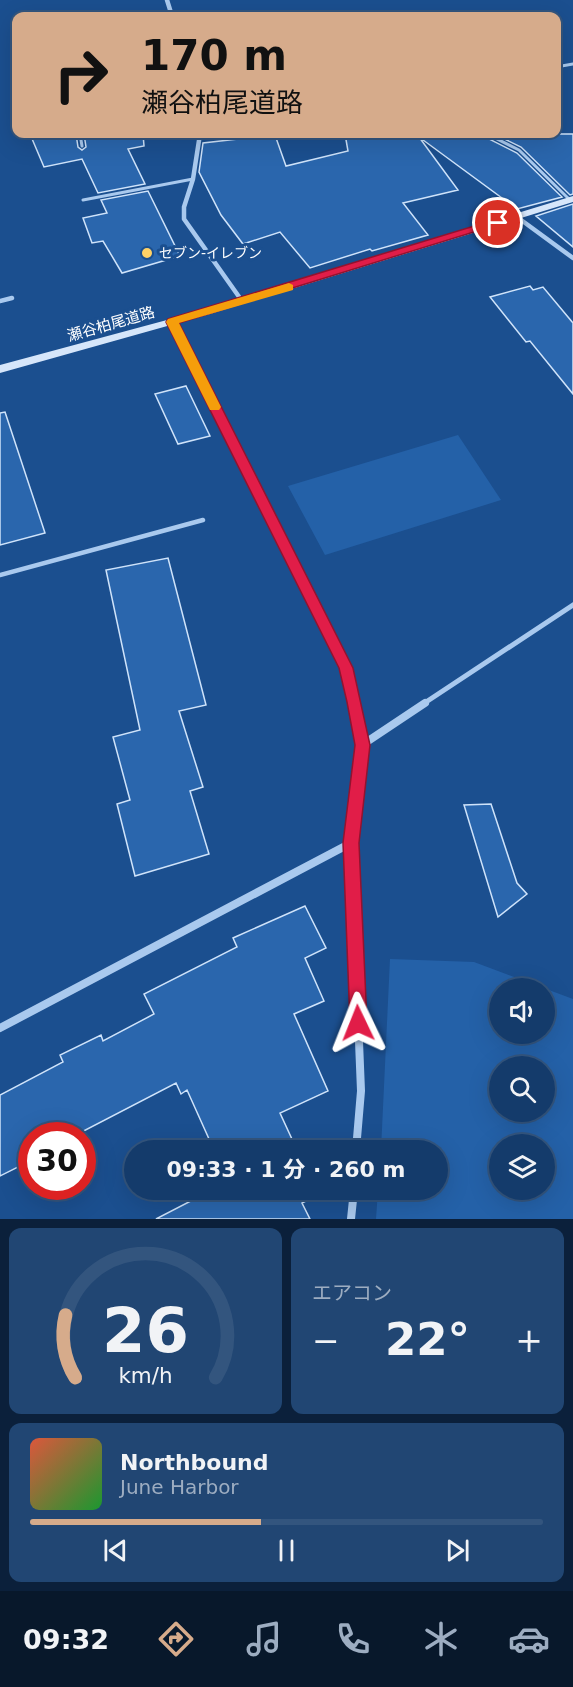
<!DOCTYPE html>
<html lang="ja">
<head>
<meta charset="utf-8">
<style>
  :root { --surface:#143b6b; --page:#214673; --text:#f1f3f6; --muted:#9dadc1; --line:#33557e; --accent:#d6ab8b }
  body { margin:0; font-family:"DejaVu Sans","Noto Sans JP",sans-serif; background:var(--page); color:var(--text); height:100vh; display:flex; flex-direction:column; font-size:22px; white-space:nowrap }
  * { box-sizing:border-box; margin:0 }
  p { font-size:20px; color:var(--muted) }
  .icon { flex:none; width:33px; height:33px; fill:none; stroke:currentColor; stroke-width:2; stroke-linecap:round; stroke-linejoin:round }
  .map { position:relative; height:1219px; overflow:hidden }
  .drawer { display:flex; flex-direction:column; gap:9px; padding:9px; background:#0b203b; flex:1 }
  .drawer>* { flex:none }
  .guide { position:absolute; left:12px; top:12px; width:549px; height:126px; border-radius:12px; box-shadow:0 6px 24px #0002,0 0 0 2px var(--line); background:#d6ab8b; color:#111; overflow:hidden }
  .controls { position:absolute; left:489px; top:978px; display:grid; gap:12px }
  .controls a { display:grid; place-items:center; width:66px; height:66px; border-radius:50%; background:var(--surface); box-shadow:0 6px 24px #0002,0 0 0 2px var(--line); font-size:30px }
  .speed { position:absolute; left:18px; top:1122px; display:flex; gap:12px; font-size:30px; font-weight:700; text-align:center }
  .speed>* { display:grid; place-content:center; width:78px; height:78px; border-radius:50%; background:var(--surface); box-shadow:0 6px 24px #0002,0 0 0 2px var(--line); line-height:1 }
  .speed .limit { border:9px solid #d22; background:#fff; color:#111 }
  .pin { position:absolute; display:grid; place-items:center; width:51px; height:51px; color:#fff; margin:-26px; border:3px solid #fff; border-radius:50%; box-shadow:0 2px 6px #0007 }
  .me { position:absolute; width:66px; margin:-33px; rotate:358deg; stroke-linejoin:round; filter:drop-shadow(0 0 4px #0008) }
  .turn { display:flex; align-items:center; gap:21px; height:126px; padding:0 30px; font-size:27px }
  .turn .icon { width:78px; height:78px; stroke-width:2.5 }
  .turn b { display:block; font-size:42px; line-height:51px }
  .big { font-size:45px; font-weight:700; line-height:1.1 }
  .drawer .card { flex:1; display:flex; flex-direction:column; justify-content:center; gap:9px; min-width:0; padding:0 21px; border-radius:12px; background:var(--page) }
  .drawer .dial { align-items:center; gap:0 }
  .dial svg { height:156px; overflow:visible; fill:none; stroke:var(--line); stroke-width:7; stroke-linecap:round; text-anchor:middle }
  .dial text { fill:var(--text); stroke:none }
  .song { display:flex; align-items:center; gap:18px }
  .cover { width:72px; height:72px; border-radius:9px; background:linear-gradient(135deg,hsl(10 70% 55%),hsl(130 70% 35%)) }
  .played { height:6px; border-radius:3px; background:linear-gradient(90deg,var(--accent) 45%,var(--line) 45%) }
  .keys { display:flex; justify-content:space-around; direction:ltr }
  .heat { display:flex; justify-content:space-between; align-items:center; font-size:33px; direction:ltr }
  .drawer .tiles { flex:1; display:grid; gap:9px; grid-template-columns:1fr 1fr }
  .card:last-child { grid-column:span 2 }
  .trip { position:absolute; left:124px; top:1140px; width:324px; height:60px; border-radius:30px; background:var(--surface); box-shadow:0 6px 24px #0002,0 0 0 2px var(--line); font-weight:700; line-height:60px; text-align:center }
  .menu { display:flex; height:96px; justify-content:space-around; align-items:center; background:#08182b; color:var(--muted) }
  .menu .icon { width:42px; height:42px }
  .menu .current { color:var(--accent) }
  .menu b { font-size:27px; color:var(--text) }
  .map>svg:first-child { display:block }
</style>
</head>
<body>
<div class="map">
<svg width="573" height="1219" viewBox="0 0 573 1219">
  <rect width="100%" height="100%" fill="#1b4f8f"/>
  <path fill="#2461a8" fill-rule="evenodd" d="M458,435L501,500L325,555L288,486Z
    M390,959L474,962L573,999V1219H376L378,1190H438V1150H381ZM500,988H544V1034H500ZM500,1066H544V1112H500ZM500,1144H544V1190H500Z"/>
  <path fill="#2a66ad" stroke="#cfe3fa" stroke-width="1.5" d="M30,134H76L78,147L82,150L86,147L84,134H143L144,146L128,149L145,184L98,193L82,159L44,167Z
    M345,134H483L485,137L517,153L562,197L517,209L419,137L458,190L403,203L428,235L372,251L370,249L310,268L280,232L243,244L221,215L199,172L203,143L275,135L286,166L348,151Z
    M494,134H573V194L570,195L521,147Z
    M148,191L180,256L122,273L103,241L92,243L83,218L107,213L101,200Z
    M573,204V247L536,216Z
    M530,286L533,290L543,287L573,323V394L530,341L526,342L490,297Z
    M186,386L210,436L178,444L155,394Z
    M5,412L45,533L0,545V413Z
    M168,558L206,705L179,711L203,787L190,791L209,854L135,876L117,804L130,800L113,737L140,730L106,570Z
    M491,804L517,883L527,894L498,917L464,805Z
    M305,906L326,948L305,958L324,1001L294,1014L328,1091L280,1113L297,1150H214L187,1090L181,1094L176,1083L74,1136H32V1160L0,1176V1095L63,1062L60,1055L101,1035L103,1041L154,1014L144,994L237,947L233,938Z
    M212,1190H316L318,1195L302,1203L310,1219H156Z"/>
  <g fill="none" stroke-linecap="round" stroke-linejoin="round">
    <path stroke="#a9c9ee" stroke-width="3" d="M556,67L573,64
      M80,134L82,146
      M487,134L519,150L570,200
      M83,200L193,179"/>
    <path stroke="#a9c9ee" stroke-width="4.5" d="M0,575L203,520"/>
    <path stroke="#a9c9ee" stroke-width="4.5" d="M167,0L172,16
      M200,134L193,179L184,207V219L242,301
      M517,217L573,258
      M0,301L12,298"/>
    <path stroke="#a9c9ee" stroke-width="5" d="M172,322L346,668L354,704
      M423,704L573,605"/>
    <path stroke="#a9c9ee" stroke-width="8" d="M362,745L425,703
      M351,843L361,1091L356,1150
      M0,1028L351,843L362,745L353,703
      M351,1219L354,1190"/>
    <path fill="#d6e6fa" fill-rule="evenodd" d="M573,196V202L210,314L0,373V365L204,310Z"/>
  </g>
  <path fill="#e11d48" stroke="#92132f" stroke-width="1.5" d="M494,220H498L503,223L179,323L353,668L370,745L359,843L367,1023L364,1029L358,1032L352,1029L350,1023L343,843L355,745L347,702L339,668L166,322L168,319Z"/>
  <path fill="#f59e0b" d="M289,283L293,285V290L179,323L221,407L219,410H210L166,322L168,319Z"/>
  <circle fill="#ffd166" stroke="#1b4f8f" stroke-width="2" cx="147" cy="253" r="6"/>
  <g text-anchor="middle" stroke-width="6" stroke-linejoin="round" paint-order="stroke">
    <g font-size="14" fill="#fff" stroke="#1b4f8f" text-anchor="start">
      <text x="159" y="258">セブン-イレブン</text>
    </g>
    <g font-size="15" fill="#fff" stroke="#1b4f8f">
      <text transform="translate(111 324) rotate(-16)" y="5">瀬谷柏尾道路</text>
    </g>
  </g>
</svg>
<div class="controls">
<a><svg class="icon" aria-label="sound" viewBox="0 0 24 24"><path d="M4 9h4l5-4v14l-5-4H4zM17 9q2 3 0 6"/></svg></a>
<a><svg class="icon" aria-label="search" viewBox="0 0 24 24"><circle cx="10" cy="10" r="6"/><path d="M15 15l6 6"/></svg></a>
<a><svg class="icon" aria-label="layers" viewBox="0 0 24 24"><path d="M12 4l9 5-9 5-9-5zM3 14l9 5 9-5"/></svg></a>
</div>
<div class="speed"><div class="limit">30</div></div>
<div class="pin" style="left:498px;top:223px;background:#d93025"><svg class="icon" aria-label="arrive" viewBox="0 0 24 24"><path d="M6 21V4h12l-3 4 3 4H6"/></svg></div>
<svg class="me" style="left:358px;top:1023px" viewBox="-20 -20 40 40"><path d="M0-17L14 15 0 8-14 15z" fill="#e11d48" stroke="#fff" stroke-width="4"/></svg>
<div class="trip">09:33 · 1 分 · 260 m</div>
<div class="guide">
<div class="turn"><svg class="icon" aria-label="right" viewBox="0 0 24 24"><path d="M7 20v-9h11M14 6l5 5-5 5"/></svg><div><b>170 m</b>瀬谷柏尾道路</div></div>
</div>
</div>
<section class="drawer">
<div class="tiles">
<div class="card dial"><svg viewBox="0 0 100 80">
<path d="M14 69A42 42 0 1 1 86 69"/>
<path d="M14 69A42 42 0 0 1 9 37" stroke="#d6ab8b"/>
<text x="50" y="56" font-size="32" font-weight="700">26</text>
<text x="50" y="72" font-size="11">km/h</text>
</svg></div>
<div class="card"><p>エアコン</p>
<div class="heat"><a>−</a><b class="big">22°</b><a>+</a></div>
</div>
<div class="card">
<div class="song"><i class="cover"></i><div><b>Northbound</b><p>June Harbor</p></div></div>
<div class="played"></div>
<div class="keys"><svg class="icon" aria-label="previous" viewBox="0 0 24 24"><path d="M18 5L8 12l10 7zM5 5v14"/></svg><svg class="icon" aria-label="pause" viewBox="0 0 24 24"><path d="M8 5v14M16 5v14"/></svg><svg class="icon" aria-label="next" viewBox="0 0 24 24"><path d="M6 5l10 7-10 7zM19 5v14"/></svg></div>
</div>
</div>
</section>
<nav class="menu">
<b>09:32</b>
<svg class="icon current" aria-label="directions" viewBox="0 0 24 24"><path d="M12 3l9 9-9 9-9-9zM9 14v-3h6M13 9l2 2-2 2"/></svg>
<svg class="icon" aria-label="music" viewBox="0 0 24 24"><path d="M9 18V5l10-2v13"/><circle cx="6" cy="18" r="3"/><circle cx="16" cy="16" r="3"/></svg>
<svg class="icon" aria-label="phone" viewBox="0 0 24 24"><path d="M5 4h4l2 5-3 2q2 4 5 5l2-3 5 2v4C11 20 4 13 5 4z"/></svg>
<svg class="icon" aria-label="climate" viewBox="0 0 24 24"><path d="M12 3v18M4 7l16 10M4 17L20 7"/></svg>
<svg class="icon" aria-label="car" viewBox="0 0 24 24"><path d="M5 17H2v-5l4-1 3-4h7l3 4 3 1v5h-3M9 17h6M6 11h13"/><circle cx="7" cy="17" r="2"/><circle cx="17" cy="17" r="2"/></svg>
</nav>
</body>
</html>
